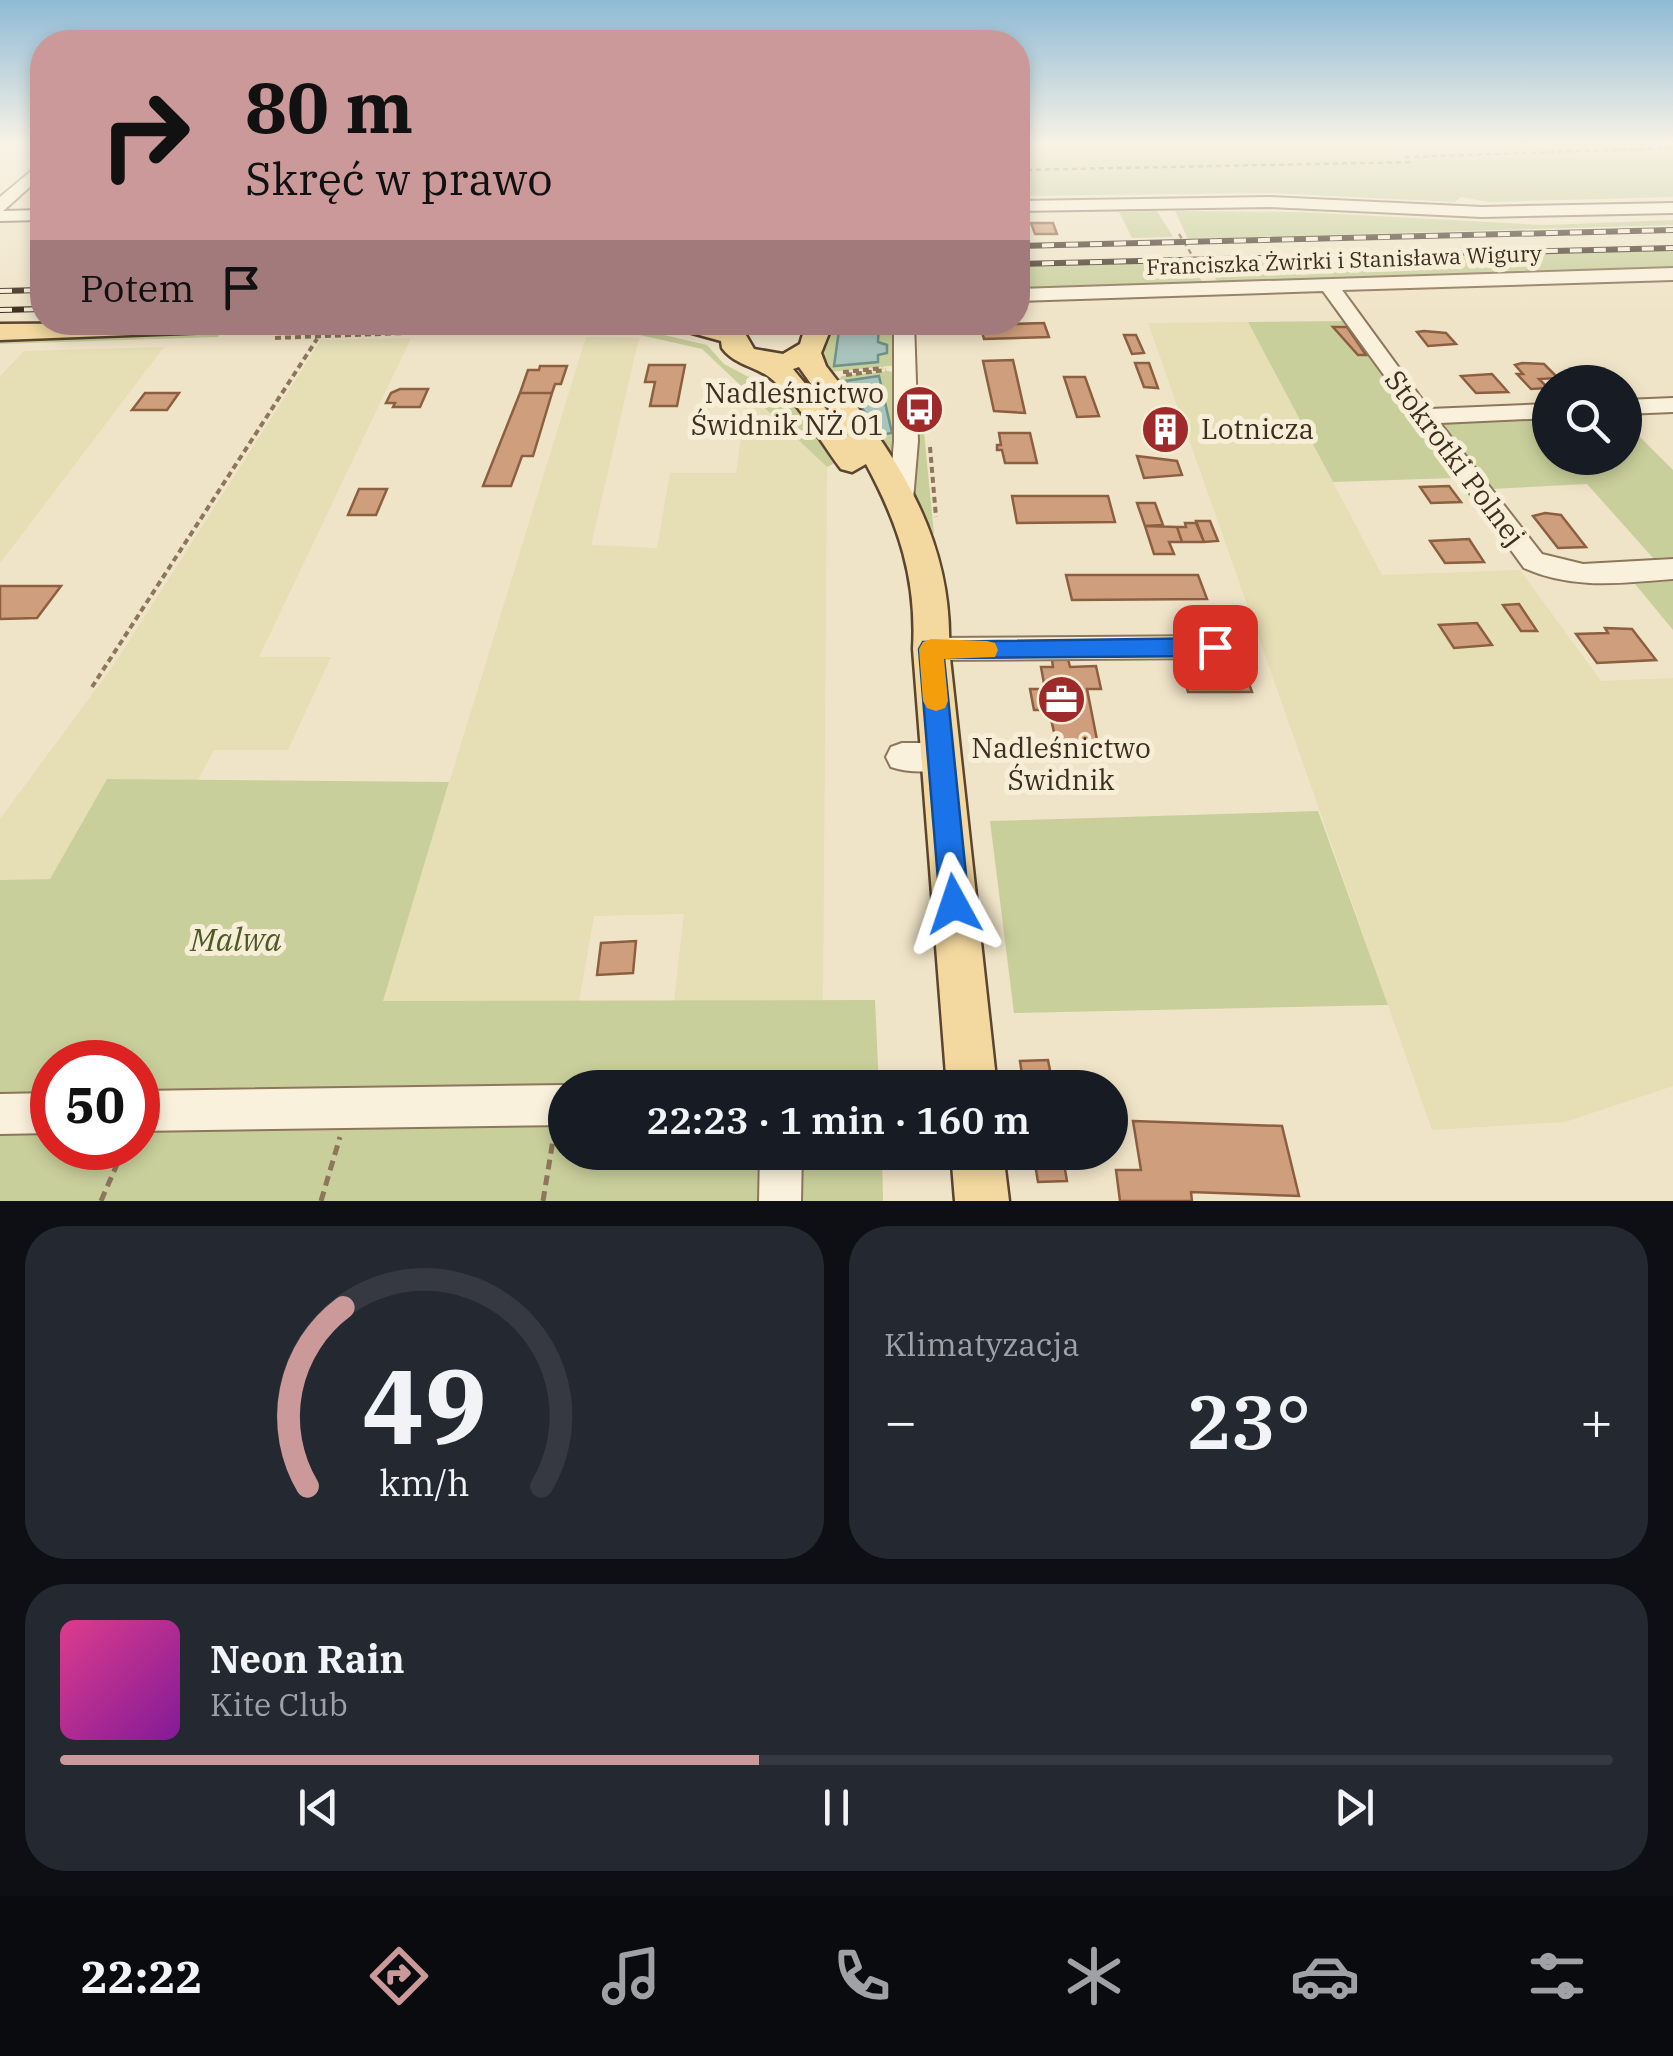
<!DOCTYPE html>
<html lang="pl">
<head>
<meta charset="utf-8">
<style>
  :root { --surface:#171b24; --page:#242831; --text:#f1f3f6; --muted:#9ea1a6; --line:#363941; --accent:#cc999b }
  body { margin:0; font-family:"IBM Plex Serif",serif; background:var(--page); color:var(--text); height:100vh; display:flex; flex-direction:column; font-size:38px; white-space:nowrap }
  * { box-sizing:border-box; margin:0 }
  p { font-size:32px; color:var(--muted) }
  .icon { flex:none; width:55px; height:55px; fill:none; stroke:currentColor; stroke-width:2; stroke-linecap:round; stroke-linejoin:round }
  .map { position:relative; height:1201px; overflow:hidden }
  .drawer { display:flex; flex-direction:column; gap:25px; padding:25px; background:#0d0f14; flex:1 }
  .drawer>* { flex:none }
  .top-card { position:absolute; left:30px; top:30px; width:1000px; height:305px; border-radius:40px; box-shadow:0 5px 15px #0003; background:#cc999b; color:#111; overflow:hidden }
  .tools { position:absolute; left:1532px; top:365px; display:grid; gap:20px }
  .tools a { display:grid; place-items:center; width:110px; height:110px; border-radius:50%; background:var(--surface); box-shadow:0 5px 15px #0003; font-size:50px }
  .speed { position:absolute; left:30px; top:1040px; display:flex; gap:20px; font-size:50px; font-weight:700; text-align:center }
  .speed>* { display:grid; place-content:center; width:130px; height:130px; border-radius:50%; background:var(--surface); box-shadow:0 5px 15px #0003; line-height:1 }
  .speed .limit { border:15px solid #d22; background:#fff; color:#111 }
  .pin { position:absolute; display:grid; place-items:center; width:85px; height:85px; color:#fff; margin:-42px; border-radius:20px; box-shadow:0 5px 15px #0006 }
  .me { position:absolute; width:110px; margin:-55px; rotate:355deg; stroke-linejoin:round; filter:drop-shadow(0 0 8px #0008) }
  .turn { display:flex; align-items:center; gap:35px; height:210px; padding:0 50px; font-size:45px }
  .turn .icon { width:130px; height:130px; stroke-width:2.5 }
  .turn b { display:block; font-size:70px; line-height:85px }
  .then { display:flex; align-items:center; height:95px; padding:0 50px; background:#0003; gap:20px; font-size:38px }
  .big { font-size:75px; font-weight:600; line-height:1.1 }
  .drawer .card { flex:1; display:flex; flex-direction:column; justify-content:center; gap:15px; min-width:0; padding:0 35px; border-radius:40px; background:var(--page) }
  .drawer .dial { align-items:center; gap:0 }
  .dial svg { height:260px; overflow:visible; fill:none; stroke:var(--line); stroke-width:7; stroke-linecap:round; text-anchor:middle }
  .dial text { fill:var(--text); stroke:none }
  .song { display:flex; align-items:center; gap:30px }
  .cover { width:120px; height:120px; border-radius:15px; background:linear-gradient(135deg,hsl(330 70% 55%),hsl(290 70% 35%)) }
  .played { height:10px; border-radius:5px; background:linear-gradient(90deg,var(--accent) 45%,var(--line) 45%) }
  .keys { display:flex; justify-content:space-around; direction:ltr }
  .heat { display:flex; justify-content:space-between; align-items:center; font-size:55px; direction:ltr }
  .drawer .tiles { flex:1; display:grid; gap:25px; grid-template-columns:1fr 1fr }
  .card:last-child { grid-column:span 2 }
  .trip { position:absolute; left:548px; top:1070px; width:580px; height:100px; border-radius:50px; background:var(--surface); box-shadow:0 5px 15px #0003; font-weight:600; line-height:100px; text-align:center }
  .menu { display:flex; height:160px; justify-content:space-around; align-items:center; background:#090b0e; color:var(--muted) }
  .menu .icon { width:70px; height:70px }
  .menu .on { color:var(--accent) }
  .menu b { font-size:45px; color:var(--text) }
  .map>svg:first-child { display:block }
</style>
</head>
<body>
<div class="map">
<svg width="1673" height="1201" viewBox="0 0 1673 1201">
  <rect width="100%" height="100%" fill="#f0e4c8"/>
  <path fill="#e6deb5" d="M1248,322L1382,575L1520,570L1601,681L1673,678V1086L1565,1122L1432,1130L1148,323Z
    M586,337L639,338L591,545L657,548L670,473H736L747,393L827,467L823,1000L674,1001L684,914L594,916L579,1001H382Z
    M411,338L259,657H331L288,750H214L198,780L107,779L50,879L0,880V819L113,666L321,340Z
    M164,347L17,541L0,563V376L24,351Z"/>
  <path fill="#c9cf9b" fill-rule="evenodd" d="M1018,144H1673V197L1488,202L1461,197L1455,202L1271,193L1018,196Z
    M1157,211L1173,237L1132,238L1119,212Z
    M1175,211L1301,212L1545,225L1673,220V225L1188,239Z
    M1673,249V269L1221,285L1200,262Z
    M1189,262L1202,281L1200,286L1018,290V267Z
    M1343,321L1455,478L1333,482L1248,322Z
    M833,323H894L898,365L829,372L822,352Z
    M590,327L638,329L707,345L724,364L764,385L775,398L785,395L841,460L827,467L702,349L640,335L598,332Z
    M221,331L218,337L0,344V339Z
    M889,371L897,375L898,477L837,381L842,376Z
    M1550,418V458H1625V422L1673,470V557L1653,558L1587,484L1491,489L1440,423Z
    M917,428L924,432L934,534L928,533L911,503Z
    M1673,581V630L1635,584Z
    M107,779L449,782L383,1001L875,1000L879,1087L565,1088V1152L882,1153L883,1201H0V880L50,879ZM52,1062H138V1148H52Z
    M1318,811L1388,1005L1014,1013L990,821Z"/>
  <path fill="#a9c4bc" stroke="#6f938a" stroke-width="2.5" d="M840,323H879L878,342L887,345V353L878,355V362L834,366Z
    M879,376L892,433L879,435L845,381Z"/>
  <path fill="#cf9f7d" stroke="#8d5f41" stroke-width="2.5" d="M1031,223H1053L1057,234H1035Z
    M1044,323L1049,337L984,339L980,325Z
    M1333,327H1347L1366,355H1358Z
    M1424,331L1446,333L1456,344L1428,346L1417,332Z
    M1124,335H1136L1144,353L1132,354Z
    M1013,360L1025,413L994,411L983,361Z
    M1135,363H1149L1158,388L1144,387Z
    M1522,363L1544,364L1558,378L1539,379L1548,388L1531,389L1517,374H1523L1515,365Z
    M649,365H685L677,406H650L655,382H645Z
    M540,366H567L561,384H555L552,393H520L528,370H539Z
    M1492,374L1508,392L1476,393L1461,376Z
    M1064,377H1085L1099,416L1077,417Z
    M400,389H428L420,407H393L395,403H386L391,393Z
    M145,393H179L167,410H132Z
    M520,393H552L533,456H522L511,486H483Z
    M999,433H1030L1037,463H1005L1002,450H997V445H1001Z
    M1137,456L1177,461L1182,475L1144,478Z
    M1449,486L1461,502L1431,503L1420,487Z
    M359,489H387L376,515H348Z
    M1012,496H1108L1115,522L1017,523Z
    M1137,503H1155L1163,525L1145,526Z
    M1545,513L1561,515L1586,547L1558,548L1533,516Z
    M1196,521H1210L1218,541L1204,542Z
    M1185,523H1196L1204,542H1182L1177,527H1186Z
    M1145,526L1177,527L1182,542H1169L1174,554H1154Z
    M1469,539L1484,562L1445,563L1430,541Z
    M1066,575H1198L1207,599L1072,600Z
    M0,586H61L37,618L0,619Z
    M1519,604L1537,631H1521L1503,605Z
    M1477,623L1492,645L1454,648L1439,625Z
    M1605,628L1632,629L1656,660L1597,663L1576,634L1608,633Z
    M1068,659L1070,667L1096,666L1101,689H1087L1099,750H1058L1049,710H1034L1030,689H1045L1041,667H1053L1052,660Z
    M1183,674L1246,675L1252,692H1188Z
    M636,941L633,973L597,975L601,943Z
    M1048,1060L1052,1081H1063L1064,1088H1024L1020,1061Z
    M1133,1121L1282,1126L1299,1196L1191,1192L1192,1201H1120L1116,1170H1141Z
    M1033,1152H1062L1067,1181L1038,1182Z"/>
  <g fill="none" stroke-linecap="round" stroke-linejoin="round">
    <defs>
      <path id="minor" d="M42,162V176L3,211L42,210V220L0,221V197Z
        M1269,197L1482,207L1673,203V213L1482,217L1269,207L1018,211V201Z
        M1673,268V280L1342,290L1429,409L1550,404V418L1440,423L1542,554L1583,564L1673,559V579C1621,583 1573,590 1524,568L1323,291L1018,301V289Z
        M894,322H914L918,441L913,500L901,509L889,500L894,441Z
        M1673,398V412L1625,414V400Z
        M1215,636L1225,639L1229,647L1225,655L1215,658L931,660L921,657L917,649L921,641L931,638Z
        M902,743H941L952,747L957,757L952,767C934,773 909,773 891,767L886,757L891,747Z
        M565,1085L571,1088H565V1125L138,1131V1091Z
        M52,1093V1133L0,1134V1094Z
        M760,1152H802L801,1201H759Z"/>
      <path id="major" d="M277,322L264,330L0,340V324Z
        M670,322H714L743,330L754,349L783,354L800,344L803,334L793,322H821L829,333L821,353L826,366C894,453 953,534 949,649L997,1088H947L913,649C917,580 899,525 866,464L852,472L841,469C820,441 800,405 774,381C758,366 735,366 722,348L721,341L674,328ZM799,367L849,437L793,369Z
        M951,1152H1003L1009,1201H955Z"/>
    </defs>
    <use href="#minor" stroke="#8d765c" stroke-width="4"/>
    <use href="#major" stroke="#5b4430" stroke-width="5"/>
    <path stroke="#8d765c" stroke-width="2.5" stroke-dasharray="5 4" stroke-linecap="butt" d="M1405,157L1673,148
      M1018,170L1414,162
      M1179,234L1203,273"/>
    <path stroke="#8d765c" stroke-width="4" stroke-dasharray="6 4" stroke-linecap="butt" d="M275,338L612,325L664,332
      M843,372L883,368
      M846,375L886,370
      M930,447L936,517
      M92,687L317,339"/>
    <path stroke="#8d765c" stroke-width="5" stroke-dasharray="10 6" stroke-linecap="butt" d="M101,1201L124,1148
      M321,1201L340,1137
      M543,1201L554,1134"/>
    <use href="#minor" fill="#faf1dc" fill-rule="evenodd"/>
    <use href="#major" fill="#f3d9a0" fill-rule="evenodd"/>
    <defs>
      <path id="rail" d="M1018,246L1673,230
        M1018,264L1673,248
        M0,291L42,290
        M0,310L42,309"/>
    </defs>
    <use href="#rail" stroke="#3d2e20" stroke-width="6"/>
    <use href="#rail" stroke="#f7eed8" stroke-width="4" stroke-dasharray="12" stroke-linecap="butt"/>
  </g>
  <linearGradient id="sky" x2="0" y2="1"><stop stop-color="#8fbad6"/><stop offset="0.46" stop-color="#f8f3e6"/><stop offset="1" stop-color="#f8f3e6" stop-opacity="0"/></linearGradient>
  <rect width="1673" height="312" fill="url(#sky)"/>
  <path fill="#1a73e8" stroke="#114b97" stroke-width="2.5" d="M1215,638L1223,640L1227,647L1223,654L1215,656L944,658L969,904L965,914L954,918L944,914L940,904L919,649L923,642Z"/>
  <path fill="#f59e0b" d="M931,639L987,641L995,643L998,650L995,657L944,659L948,701L945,708L936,711L927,708L923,701L919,649L923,642Z"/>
  <defs>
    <symbol id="bus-disc" viewBox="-11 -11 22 22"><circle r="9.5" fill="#9e2a2b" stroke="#f7eed8"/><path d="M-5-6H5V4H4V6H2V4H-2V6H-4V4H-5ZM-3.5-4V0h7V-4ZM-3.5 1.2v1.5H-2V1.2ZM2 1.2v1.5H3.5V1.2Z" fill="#fff"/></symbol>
    <symbol id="building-disc" viewBox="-11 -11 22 22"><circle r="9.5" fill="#9e2a2b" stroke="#f7eed8"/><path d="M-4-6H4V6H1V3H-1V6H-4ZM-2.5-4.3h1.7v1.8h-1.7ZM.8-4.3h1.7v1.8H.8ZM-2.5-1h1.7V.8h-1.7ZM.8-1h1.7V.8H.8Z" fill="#fff"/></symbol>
    <symbol id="office-disc" viewBox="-11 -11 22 22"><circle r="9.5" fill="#9e2a2b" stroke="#f7eed8"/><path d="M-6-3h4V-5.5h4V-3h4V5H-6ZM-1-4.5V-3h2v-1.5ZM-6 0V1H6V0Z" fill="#fff"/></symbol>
  </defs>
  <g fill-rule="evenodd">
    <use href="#bus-disc" x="892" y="382" width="55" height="55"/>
    <use href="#building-disc" x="1138" y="402" width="55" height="55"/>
    <use href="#office-disc" x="1034" y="672" width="55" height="55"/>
  </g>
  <g text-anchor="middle" stroke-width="10" stroke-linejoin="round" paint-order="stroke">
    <g font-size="22" fill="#3d2e20" stroke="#f7eed8">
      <text transform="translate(1344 260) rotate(-2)" y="8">Franciszka Żwirki i Stanisława Wigury</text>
    </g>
    <g font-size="28" fill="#3d2e20" stroke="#f7eed8" text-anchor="end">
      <text x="884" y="403">Nadleśnictwo<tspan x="884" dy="32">Świdnik NŻ 01</tspan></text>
      <text x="1201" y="439" text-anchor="start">Lotnicza</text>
      <text x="1061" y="758" text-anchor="middle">Nadleśnictwo<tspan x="1061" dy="32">Świdnik</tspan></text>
    </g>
    <g font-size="28" fill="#3d2e20" stroke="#f7eed8">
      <text transform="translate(1455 458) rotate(53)" y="10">Stokrotki Polnej</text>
    </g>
    <g font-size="32" font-style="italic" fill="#4d5a26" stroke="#f7eed8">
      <text x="236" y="951">Malwa</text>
    </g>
  </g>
</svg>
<div class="tools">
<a><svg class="icon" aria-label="search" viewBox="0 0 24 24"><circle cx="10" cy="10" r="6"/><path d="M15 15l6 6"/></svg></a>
</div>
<div class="speed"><div class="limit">50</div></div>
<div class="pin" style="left:1215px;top:647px;background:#d93025"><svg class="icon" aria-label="arrive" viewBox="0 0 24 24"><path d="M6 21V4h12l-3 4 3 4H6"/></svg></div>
<svg class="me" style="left:954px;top:904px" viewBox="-20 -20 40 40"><path d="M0-17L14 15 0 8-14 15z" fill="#1a73e8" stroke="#fff" stroke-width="4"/></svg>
<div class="trip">22:23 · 1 min · 160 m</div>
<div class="top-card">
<div class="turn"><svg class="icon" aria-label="right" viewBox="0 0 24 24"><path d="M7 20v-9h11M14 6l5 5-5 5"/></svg><div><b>80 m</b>Skręć w prawo</div></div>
<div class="then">Potem<svg class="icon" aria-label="arrive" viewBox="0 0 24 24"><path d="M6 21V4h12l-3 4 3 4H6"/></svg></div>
</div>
</div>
<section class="drawer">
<div class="tiles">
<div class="card dial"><svg viewBox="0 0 100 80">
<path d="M14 69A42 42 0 1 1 86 69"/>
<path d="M14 69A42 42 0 0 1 25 14" stroke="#cc999b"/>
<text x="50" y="56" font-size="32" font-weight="700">49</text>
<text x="50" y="72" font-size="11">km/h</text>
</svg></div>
<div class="card"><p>Klimatyzacja</p>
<div class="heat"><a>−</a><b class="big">23°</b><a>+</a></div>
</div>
<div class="card">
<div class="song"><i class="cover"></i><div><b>Neon Rain</b><p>Kite Club</p></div></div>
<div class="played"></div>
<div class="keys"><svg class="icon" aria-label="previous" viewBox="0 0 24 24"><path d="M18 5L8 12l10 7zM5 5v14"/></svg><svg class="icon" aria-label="pause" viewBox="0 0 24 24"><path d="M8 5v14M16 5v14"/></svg><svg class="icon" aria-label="next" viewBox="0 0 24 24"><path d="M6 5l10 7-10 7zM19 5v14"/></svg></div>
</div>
</div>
</section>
<nav class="menu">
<b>22:22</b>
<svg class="icon on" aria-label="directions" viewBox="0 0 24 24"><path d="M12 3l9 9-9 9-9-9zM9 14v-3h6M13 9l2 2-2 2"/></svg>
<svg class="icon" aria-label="music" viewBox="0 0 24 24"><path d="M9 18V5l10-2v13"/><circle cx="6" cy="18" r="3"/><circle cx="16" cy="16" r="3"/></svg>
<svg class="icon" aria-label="phone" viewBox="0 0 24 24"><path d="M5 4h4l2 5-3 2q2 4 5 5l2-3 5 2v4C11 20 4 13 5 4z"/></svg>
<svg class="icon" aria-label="climate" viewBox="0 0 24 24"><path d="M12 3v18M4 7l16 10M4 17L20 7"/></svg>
<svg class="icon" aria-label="car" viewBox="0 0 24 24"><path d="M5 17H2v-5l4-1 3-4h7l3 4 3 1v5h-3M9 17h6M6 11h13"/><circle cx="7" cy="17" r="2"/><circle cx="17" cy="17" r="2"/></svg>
<svg class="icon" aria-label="filters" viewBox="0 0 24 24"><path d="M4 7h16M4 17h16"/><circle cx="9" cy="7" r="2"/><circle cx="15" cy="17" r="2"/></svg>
</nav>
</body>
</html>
